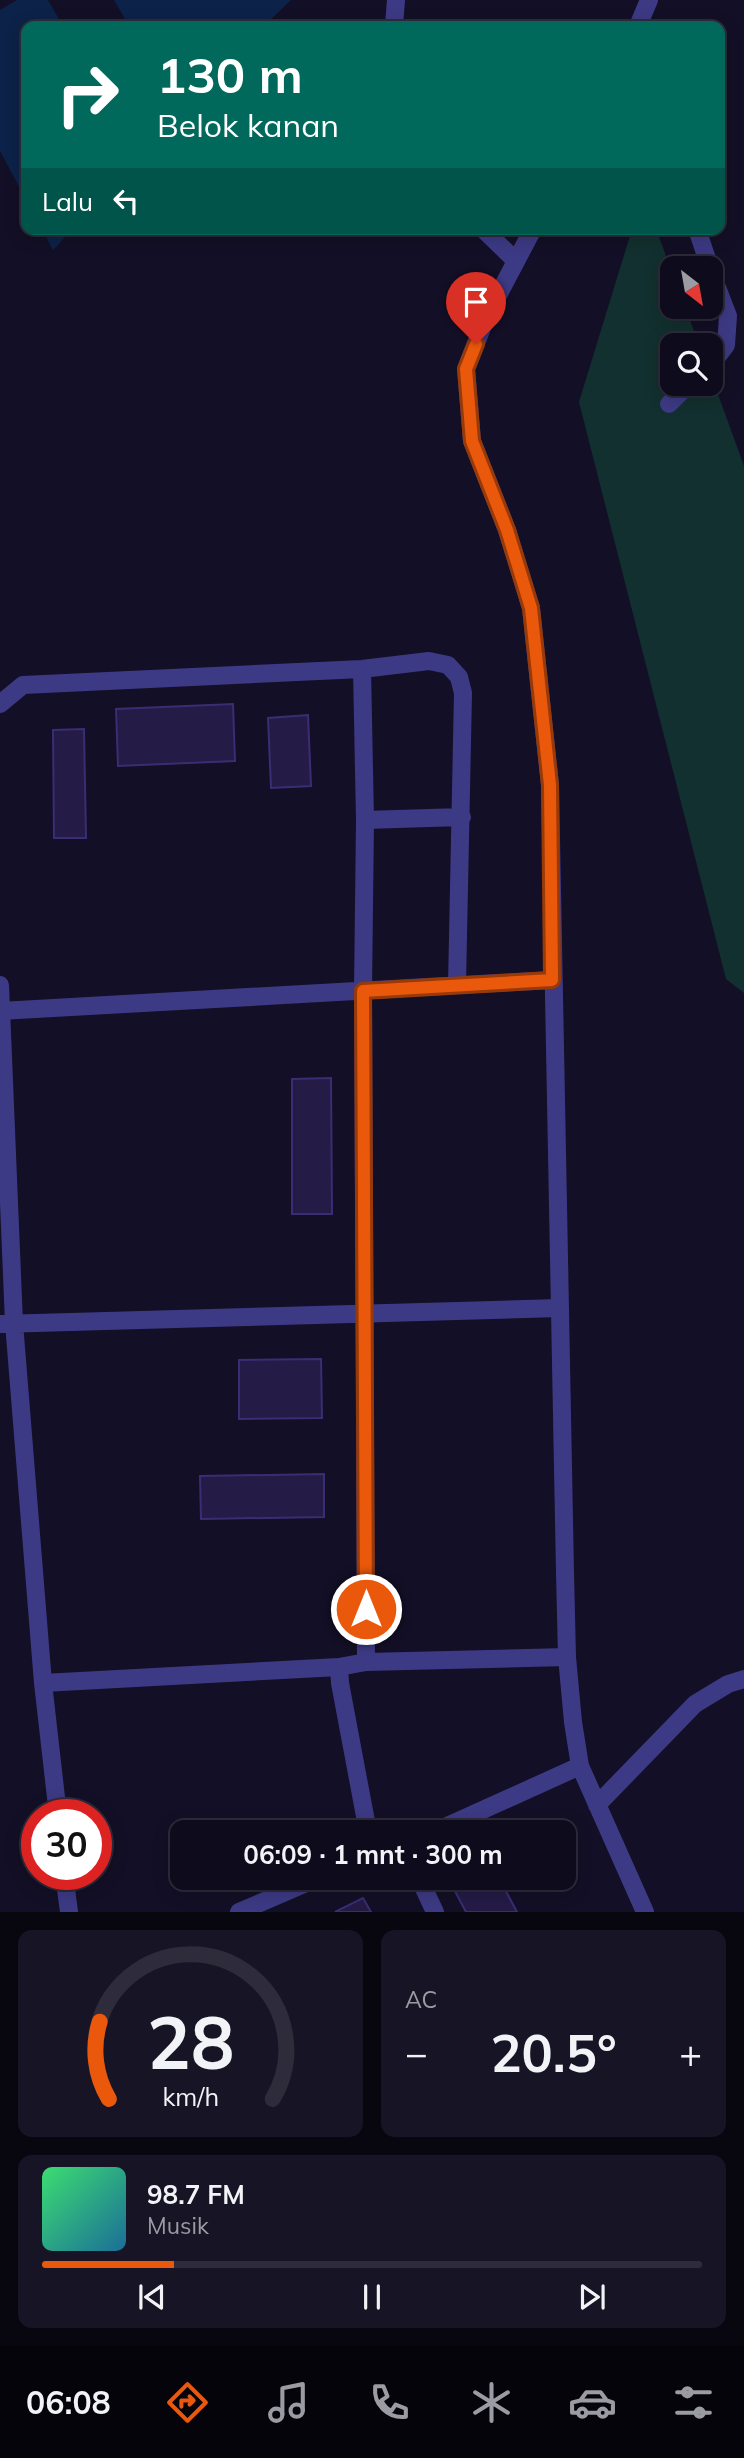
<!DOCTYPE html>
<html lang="id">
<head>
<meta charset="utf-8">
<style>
  :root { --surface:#0e0b1c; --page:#171425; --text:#f1f3f6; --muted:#9b9ba3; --line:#2e2b3b; --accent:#ea580c }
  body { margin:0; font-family:Mulish,sans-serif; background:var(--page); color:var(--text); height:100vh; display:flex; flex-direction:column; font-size:26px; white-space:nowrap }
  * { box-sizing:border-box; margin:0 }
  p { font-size:23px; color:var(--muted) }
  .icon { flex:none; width:38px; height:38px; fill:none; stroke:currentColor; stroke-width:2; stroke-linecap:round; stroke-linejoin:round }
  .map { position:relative; height:1912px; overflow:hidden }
  .sheet { display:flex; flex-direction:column; gap:18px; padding:18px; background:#08060f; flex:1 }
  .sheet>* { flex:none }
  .hud { position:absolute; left:21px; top:21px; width:704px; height:214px; border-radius:14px; box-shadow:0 4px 18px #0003,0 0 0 2px var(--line); background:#00695c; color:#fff; overflow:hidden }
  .needle { width:46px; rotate:149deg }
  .fabs { position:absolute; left:660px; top:256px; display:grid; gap:14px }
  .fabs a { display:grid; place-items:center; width:63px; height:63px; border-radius:14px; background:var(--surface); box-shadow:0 4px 18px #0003,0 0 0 2px var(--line); font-size:35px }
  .speed { position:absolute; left:21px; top:1799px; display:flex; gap:14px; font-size:35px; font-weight:700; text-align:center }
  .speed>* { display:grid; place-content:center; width:91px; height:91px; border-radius:50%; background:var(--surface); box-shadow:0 4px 18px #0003,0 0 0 2px var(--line); line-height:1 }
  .speed .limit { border:10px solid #d22; background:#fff; color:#111 }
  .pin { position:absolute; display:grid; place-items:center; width:60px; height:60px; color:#fff; margin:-72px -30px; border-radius:50% 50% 50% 0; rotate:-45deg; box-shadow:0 0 7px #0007 }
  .pin .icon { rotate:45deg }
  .me { position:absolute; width:77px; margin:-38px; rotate:0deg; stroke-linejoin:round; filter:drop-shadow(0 0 5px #0008) }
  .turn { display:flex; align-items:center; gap:24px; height:147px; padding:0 21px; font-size:32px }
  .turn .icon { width:91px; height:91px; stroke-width:2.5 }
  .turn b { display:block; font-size:49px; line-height:60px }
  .then { display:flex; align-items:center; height:66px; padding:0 21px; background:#0003; gap:14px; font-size:26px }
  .big { font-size:52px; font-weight:700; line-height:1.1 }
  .sheet .card { flex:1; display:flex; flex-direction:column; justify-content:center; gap:10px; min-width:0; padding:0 24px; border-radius:14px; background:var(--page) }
  .sheet .dial { align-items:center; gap:0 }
  .dial svg { height:182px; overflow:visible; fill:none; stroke:var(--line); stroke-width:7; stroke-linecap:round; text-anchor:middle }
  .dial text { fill:var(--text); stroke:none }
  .song { display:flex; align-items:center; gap:21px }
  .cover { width:84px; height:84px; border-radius:10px; background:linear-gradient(135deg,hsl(140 70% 55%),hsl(200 70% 35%)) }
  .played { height:7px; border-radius:4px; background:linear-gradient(90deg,var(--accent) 20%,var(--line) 20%) }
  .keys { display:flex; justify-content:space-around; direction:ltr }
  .heat { display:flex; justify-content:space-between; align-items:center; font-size:38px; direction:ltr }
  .sheet .tiles { flex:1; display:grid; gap:18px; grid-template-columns:1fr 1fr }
  .card:last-child { grid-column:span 2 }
  .trip { position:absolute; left:170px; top:1820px; width:406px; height:70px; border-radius:14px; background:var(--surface); box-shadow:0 4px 18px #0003,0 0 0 2px var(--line); font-weight:700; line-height:70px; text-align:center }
  .tabs { display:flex; height:112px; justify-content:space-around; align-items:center; background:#06040b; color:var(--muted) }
  .tabs .icon { width:49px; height:49px }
  .tabs .on { color:var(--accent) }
  .tabs b { font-size:32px; color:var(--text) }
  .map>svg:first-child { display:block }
</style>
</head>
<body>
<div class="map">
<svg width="744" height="1912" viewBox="0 0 744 1912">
  <rect width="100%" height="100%" fill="#130f26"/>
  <path fill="#12302f" d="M632,229H656L672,272V306H685L699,345H672V383H710L711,375L744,466V993L726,979L579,402Z"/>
  <path fill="#0c2248" d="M17,0H48L63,26H26V200L0,151V10Z
    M114,0H291L264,26H129Z
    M42,229H73L53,250Z"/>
  <path fill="#241b47" stroke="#3b2d73" stroke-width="2" d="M233,704L235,761L118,766L116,709Z
    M308,715L311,786L271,788L268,718Z
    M84,729L86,838H54L53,730Z
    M331,1078L332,1214H292V1079Z
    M321,1359L322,1418L239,1419V1360Z
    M324,1474V1517L201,1519L200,1476Z
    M448,1878H499L517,1912H466Z
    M363,1898L371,1912H335Z"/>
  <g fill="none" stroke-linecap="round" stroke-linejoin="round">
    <path stroke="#3d3a85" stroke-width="18" d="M394,26L396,0
      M638,26L649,0
      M483,229L516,261
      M533,229L485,320L466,369L472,441L507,530L531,608L550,785L565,1573L567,1657L573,1722L580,1766L645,1912
      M697,229L710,268
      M710,269L728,316L726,345L710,366
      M669,404L690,383
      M362,669L365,820L363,991L366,1662
      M0,704L23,685L362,669L429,661L448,665L459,677L463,693L457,985
      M365,820L462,817
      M0,985L14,1323L43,1683L58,1815
      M0,1011L552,980
      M0,1324L559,1308
      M339,1667L340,1683L368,1832
      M43,1683L339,1667L366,1662L567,1657
      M597,1805L695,1704L728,1684L744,1679
      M434,1832L580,1766
      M64,1874L69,1912
      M419,1878L435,1912
      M239,1912L318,1878"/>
  </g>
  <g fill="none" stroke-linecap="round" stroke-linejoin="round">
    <defs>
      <path id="route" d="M366,1609L363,991L552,980L550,785L531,608L507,530L472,441L466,369L476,344"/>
    </defs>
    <use href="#route" stroke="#983908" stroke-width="18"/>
    <use href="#route" stroke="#ea580c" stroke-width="12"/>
  </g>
</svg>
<div class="fabs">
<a><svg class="needle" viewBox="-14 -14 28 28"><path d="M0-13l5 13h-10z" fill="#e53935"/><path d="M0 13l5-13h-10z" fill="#9b9ba3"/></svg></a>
<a><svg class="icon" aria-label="search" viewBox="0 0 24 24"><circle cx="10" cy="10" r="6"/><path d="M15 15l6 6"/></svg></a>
</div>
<div class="speed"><div class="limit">30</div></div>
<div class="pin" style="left:476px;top:344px;background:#d93025"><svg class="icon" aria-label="arrive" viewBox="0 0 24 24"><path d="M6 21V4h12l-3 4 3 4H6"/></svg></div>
<svg class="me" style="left:366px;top:1609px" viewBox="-20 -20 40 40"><circle r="17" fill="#ea580c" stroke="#fff" stroke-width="3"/><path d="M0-11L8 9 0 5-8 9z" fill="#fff"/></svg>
<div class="trip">06:09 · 1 mnt · 300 m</div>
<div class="hud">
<div class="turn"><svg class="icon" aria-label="right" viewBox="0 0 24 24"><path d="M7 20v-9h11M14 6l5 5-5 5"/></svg><div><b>130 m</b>Belok kanan</div></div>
<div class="then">Lalu<svg class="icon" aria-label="left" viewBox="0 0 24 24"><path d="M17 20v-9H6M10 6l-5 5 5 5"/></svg></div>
</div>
</div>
<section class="sheet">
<div class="tiles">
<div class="card dial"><svg viewBox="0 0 100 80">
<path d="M14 69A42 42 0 1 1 86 69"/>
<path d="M14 69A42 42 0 0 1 10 35" stroke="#ea580c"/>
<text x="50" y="56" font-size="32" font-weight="700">28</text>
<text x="50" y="72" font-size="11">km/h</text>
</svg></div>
<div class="card"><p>AC</p>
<div class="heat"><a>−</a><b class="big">20.5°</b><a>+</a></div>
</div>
<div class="card">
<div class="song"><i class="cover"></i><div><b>98.7 FM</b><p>Musik</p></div></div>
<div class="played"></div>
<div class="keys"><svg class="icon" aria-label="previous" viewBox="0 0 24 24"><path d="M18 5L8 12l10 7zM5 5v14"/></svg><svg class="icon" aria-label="pause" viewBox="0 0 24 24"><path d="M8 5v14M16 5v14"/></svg><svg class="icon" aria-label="next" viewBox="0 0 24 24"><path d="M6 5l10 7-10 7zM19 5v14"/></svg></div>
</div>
</div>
</section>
<nav class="tabs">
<b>06:08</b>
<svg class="icon on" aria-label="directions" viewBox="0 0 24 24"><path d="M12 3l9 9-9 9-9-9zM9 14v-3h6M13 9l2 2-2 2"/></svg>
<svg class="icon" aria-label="music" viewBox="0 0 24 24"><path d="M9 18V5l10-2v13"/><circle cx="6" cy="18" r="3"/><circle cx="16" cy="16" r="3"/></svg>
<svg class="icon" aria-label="phone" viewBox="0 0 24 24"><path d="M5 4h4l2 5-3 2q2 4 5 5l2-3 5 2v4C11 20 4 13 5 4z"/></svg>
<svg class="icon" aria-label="climate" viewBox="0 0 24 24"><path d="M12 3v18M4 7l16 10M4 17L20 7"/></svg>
<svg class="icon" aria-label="car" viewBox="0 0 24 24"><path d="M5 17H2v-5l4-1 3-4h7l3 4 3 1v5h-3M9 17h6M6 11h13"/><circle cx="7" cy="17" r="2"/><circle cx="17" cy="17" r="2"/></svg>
<svg class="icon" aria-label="filters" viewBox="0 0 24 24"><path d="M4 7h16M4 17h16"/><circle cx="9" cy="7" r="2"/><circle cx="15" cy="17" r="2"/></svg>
</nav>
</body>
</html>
